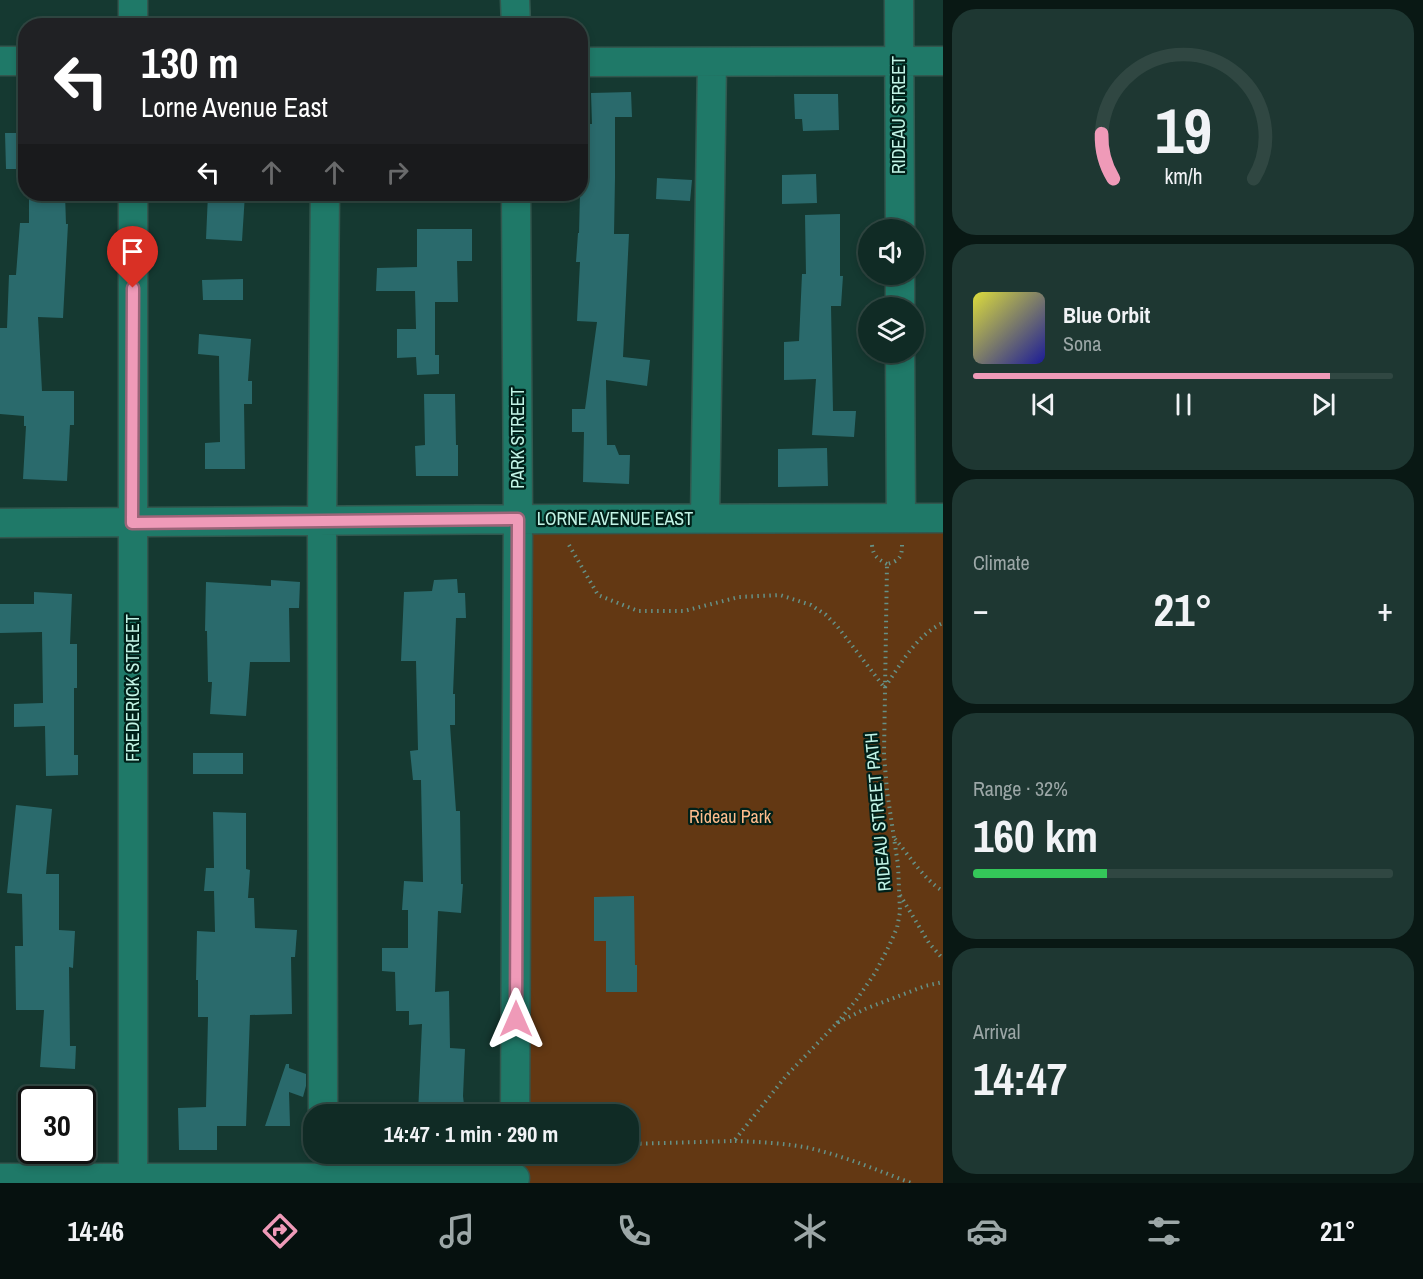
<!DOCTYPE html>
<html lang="en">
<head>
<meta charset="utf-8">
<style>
  :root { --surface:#102b25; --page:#1e3732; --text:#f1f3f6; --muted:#9ca7a7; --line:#304742; --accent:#ef9ab8 }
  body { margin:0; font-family:"Archivo Narrow",sans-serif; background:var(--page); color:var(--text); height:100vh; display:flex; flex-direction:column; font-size:22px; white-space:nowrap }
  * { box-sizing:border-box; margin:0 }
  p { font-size:20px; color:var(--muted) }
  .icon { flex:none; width:33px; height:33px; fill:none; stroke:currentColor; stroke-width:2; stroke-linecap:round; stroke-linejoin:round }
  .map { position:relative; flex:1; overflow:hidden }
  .sheet { display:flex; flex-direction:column; gap:9px; padding:9px; background:#091814; width:480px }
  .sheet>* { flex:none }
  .banner { position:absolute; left:18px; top:18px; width:570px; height:183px; border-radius:24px; box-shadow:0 3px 9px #0003,0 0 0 2px var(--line); background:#202124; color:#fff; overflow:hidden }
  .buttons { position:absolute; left:858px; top:219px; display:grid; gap:12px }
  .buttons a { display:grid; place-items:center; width:66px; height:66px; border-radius:50%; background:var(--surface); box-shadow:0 3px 9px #0003,0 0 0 2px var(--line); font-size:30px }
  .speed { position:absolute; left:18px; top:1086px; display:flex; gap:12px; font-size:30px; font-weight:700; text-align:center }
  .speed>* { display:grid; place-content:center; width:78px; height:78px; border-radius:50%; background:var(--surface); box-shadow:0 3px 9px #0003,0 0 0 2px var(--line); line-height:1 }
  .speed .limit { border:3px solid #111; border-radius:9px; background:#fff; color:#111 }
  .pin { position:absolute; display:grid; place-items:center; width:51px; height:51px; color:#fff; margin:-62px -26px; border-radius:50% 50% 50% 0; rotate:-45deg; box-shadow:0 0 6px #0007 }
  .pin .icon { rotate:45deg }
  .me { position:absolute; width:66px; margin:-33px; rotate:0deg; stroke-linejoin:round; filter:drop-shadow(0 0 4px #0008) }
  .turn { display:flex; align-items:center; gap:21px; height:126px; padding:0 24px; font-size:27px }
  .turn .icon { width:78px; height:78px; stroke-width:2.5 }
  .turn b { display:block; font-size:42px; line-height:51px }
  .lanes { display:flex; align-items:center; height:57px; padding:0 24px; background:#0003; justify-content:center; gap:30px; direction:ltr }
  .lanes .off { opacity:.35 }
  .big { font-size:45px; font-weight:700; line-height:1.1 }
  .sheet .tile { flex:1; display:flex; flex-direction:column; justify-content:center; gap:9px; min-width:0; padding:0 21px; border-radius:24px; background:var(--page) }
  .sheet .dial { align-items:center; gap:0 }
  .dial svg { height:156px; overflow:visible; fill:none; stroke:var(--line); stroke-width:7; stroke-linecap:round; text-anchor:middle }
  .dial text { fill:var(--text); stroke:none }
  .song { display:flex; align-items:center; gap:18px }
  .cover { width:72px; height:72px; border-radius:9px; background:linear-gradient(135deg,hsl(60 70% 55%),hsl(240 70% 35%)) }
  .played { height:6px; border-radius:3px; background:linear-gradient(90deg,var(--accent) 85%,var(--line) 85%) }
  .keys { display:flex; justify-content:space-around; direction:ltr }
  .heat { display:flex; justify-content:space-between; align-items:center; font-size:33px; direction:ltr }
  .charge { height:9px; border-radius:4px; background:linear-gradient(90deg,#34c759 32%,var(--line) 0) }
  .trip { position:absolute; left:303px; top:1104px; width:336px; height:60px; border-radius:24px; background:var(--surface); box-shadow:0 3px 9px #0003,0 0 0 2px var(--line); font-weight:700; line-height:60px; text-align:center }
  .tabs { display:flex; height:96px; justify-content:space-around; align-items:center; background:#06110f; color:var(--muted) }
  .tabs .icon { width:42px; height:42px }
  .tabs .on { color:var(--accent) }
  .tabs b { font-size:27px; color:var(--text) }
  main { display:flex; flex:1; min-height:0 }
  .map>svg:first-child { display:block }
</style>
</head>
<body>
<main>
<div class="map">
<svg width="943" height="1183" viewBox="0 0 943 1183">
  <rect width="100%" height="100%" fill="#153931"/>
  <path fill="#633813" d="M943,518V1183H515V1154H628V1114H515L518,519Z"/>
  <path fill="#2a6a6c" d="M631,92L632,117H615V178L614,234H629L623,357L650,360L647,386L606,380L607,445H615L619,455H630L629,484L583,482L584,432H572V409H585L597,322L577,321L580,262H576L578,233H579L580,194V124H592L591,93Z
    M794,94H838L839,130L803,131L802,119H795Z
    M5,133H26V169H6Z
    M816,174L817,203L782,204V175Z
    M657,178L692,180L690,201L656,199Z
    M29,194H65L66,224H68L63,318L38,317L42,391H74V425H70L67,481L23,479L26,426H24V416L0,414V328H7L9,275H16L20,223H29Z
    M208,194H245L242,241L206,239Z
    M840,214V276H843L841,306H831L833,411H856L854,437L812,435L816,379L784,380V342L799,341L802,274H806L805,215Z
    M417,229H472V261H457L458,302H435V355H439V374L417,375L416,357L397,358V329H416L415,291H376L377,268L417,267Z
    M243,279V300H203L202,280Z
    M199,334L251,339L248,381H252V404H244L245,469H205V443L220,442L219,356L198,354Z
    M424,394H455L456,445H458V476H416L415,446L425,445Z
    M827,448L828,486L778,487V449Z
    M457,579L458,593H465L466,618H456L453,694H455V725H450L456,811H460L461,884H463L461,913L438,911L435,992L449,991L450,1048L465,1049L463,1096L465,1114H418L422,1024L409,1025V1011H396L395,972L382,971V948H408V910H402L404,881L423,882L421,780H413L410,751L418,750L416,661H401L404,592L432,591L434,580Z
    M271,580L300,582L299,608H289L290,662H250L246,716L210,714L212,682H208L207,631H205L206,582L271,586Z
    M34,592L72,594L70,644H77V688H74V755H78V775L46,776L45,726L14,727V704L43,703L42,632L0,633V604H34Z
    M193,753H243V774H193Z
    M16,805L52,809L46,874H59V930L75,931L73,968L69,967L70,1046H76L75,1069L40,1067L44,1010H16L15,946H23L22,894L7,893Z
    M213,812L246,813V869L250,870L248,898H254L255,928L297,930L295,957H291L292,1014L250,1015L246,1126H217V1150H179L178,1108L206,1107L208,1017H198V980H196L197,931L215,932L214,891H204L206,868H214Z
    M634,896L635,965H637V992H606V941H594V897Z
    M286,1064H289V1068L306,1074V1086L303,1097L289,1092L290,1126H265Z"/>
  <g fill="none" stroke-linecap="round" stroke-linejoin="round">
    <defs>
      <path id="minor" d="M515,0L516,26
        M899,0L900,230
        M133,26V0
        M0,61H26
        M580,62L943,61
        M133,194V1183
        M900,274V308
        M900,352L901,518
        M705,518L712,62
        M0,523L555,519L943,518
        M323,1114L322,521L325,194
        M515,1114L518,519L516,194
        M0,1178H515"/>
    </defs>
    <use href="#minor" stroke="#32574e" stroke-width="31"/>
    <path stroke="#669186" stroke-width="4" stroke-dasharray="1.5 4.5" stroke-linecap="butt" d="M569,545L598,595L638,611H684L739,597L780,595L811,605L826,615L837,626L884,687
      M872,545C873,556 878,559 887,564
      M885,687C901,664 916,635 943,623
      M895,839C909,855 925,881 943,891
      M900,895L929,943L943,959
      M837,1023L857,999L875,973L889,946L897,928L900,912L898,865L887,791L884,755L887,564C899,561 902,557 902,545
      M735,1141C760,1142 785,1143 809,1148C844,1156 877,1170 911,1183
      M628,1144L734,1141L786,1076L837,1023L865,1009L925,986L943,982"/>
    <use href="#minor" stroke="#1f7968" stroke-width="28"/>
  </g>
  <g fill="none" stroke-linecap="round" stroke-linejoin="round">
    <defs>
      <path id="route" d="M133,288L132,523L518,519L516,1019"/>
    </defs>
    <use href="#route" stroke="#9b6478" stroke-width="15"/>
    <use href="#route" stroke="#ef9ab8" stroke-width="10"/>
  </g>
  <g text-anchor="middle" stroke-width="4.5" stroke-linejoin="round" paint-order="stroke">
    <g font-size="18" fill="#c2f4e6" stroke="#002019">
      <text transform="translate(899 115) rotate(-90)" y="6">RIDEAU STREET</text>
      <text transform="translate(518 438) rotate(-90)" y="6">PARK STREET</text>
      <text x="615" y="525">LORNE AVENUE EAST</text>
      <text transform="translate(133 688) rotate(-90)" y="6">FREDERICK STREET</text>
      <text transform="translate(878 812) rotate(-95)" y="6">RIDEAU STREET PATH</text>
    </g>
    <g font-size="18" fill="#ffbd8d" stroke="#002019">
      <text x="730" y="823">Rideau Park</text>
    </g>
  </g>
</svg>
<div class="buttons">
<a><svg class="icon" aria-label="sound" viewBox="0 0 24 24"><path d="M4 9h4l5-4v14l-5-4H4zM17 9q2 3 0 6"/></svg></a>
<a><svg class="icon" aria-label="layers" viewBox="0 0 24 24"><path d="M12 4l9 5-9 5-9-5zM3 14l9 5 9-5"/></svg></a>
</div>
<div class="speed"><div class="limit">30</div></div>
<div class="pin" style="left:133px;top:288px;background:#d93025"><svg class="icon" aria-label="arrive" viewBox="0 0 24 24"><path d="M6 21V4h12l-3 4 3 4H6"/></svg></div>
<svg class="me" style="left:516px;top:1019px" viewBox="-20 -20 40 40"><path d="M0-17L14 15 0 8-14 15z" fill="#ef9ab8" stroke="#fff" stroke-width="4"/></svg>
<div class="trip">14:47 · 1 min · 290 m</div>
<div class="banner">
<div class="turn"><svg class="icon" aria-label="left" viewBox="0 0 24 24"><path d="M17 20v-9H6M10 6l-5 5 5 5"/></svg><div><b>130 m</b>Lorne Avenue East</div></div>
<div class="lanes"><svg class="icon" aria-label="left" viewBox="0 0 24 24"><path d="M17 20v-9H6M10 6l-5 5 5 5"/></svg><svg class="icon off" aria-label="ahead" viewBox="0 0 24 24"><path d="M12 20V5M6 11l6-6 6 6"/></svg><svg class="icon off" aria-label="ahead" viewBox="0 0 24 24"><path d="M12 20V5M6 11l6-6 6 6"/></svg><svg class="icon off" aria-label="right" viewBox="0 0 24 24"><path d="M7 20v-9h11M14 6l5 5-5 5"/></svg></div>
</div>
</div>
<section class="sheet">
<div class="tile dial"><svg viewBox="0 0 100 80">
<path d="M14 69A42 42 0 1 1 86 69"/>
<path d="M14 69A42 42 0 0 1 8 46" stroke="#ef9ab8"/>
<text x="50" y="56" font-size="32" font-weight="700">19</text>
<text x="50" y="72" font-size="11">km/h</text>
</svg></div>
<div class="tile">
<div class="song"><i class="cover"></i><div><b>Blue Orbit</b><p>Sona</p></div></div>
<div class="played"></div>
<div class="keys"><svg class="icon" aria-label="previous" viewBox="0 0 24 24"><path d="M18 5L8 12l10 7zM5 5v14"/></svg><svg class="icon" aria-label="pause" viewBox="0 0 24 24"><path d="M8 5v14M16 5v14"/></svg><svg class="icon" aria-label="next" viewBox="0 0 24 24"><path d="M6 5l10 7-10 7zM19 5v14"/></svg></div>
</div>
<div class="tile"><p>Climate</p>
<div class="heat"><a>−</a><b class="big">21°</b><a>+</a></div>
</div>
<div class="tile"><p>Range · 32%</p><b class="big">160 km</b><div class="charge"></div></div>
<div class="tile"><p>Arrival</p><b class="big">14:47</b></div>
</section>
</main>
<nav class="tabs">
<b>14:46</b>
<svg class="icon on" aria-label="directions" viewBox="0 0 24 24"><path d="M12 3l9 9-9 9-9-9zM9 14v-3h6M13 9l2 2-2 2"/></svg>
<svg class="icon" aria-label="music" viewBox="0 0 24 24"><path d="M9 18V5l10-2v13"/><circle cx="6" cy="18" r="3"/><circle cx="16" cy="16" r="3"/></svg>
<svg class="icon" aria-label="phone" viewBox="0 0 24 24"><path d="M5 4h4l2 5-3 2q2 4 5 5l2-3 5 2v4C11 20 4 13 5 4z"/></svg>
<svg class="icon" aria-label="climate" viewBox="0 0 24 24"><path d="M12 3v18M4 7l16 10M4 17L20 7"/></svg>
<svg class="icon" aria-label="car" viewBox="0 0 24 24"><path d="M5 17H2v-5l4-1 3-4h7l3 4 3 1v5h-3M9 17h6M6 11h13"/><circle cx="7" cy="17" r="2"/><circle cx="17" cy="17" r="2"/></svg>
<svg class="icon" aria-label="filters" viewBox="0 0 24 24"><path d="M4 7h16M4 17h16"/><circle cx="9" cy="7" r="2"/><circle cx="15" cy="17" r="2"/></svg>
<b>21°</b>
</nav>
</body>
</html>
